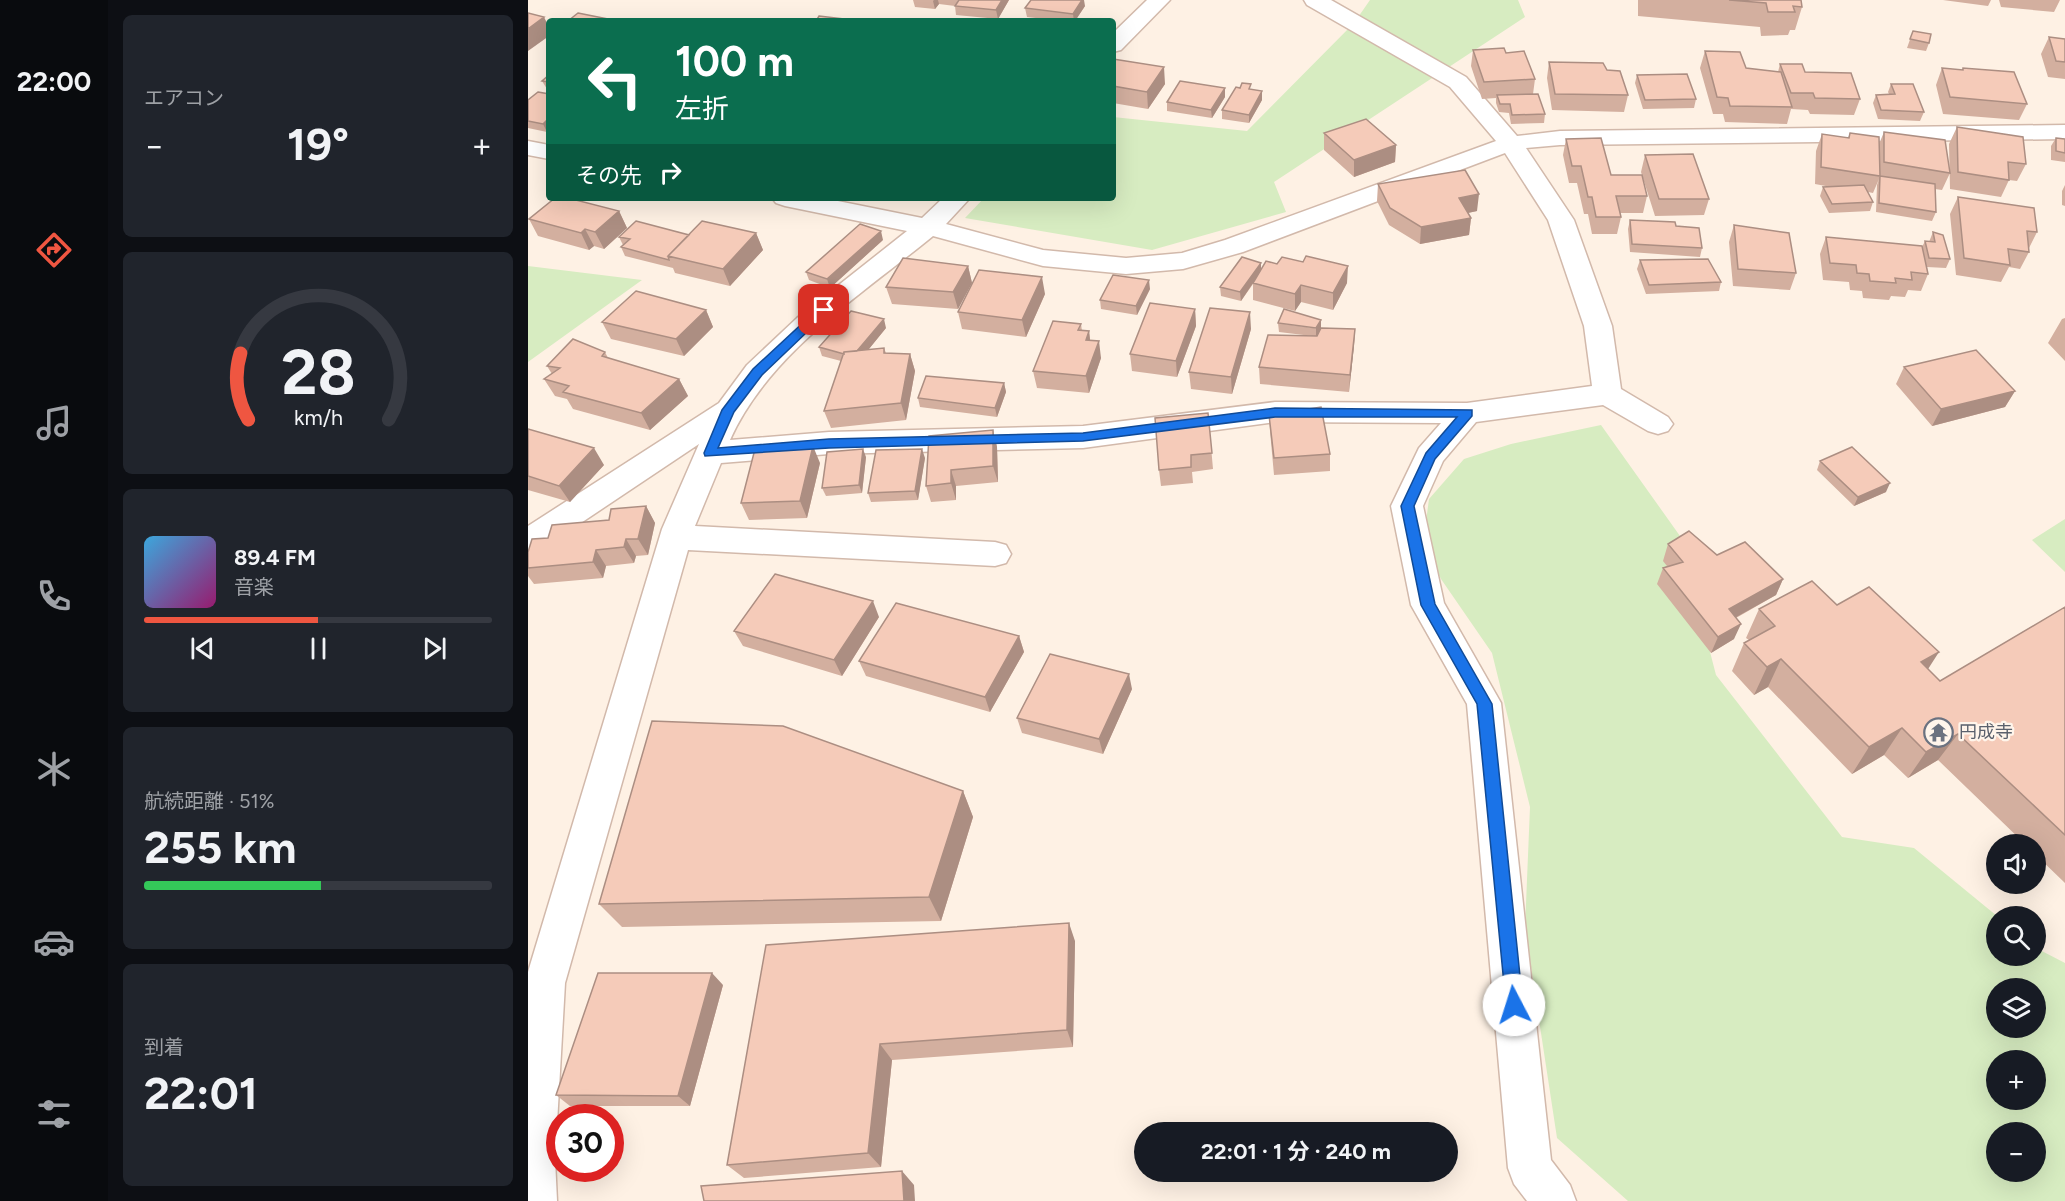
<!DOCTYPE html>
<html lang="ja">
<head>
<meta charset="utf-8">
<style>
  :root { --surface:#171b24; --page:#20242c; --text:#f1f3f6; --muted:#9ea1a6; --line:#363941; --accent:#ef5641 }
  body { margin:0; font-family:Figtree,"Noto Sans JP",sans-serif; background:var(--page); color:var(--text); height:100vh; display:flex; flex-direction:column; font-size:22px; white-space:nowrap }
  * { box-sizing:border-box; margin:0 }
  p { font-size:20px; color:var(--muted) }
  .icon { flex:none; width:33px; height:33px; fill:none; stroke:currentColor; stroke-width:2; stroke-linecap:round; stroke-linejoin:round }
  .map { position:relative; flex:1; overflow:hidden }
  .details { display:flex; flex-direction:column; gap:15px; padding:15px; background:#0d0f14; width:420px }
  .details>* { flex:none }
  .top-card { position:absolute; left:18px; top:18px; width:570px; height:183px; border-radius:6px; box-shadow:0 6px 24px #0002; background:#0b6e4f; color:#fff; overflow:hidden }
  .fabs { position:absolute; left:1458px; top:834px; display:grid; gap:12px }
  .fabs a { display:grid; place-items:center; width:60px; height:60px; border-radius:50%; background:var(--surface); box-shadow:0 6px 24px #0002; font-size:30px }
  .speed { position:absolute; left:18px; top:1104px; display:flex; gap:12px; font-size:30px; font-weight:700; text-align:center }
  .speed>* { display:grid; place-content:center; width:78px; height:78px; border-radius:50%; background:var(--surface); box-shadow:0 6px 24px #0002; line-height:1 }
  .speed .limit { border:9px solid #d22; background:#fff; color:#111 }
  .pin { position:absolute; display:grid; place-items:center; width:51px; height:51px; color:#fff; margin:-26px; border-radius:12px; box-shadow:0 3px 9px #0006 }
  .me { position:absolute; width:66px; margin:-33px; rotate:355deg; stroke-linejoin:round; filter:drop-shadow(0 0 4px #0008) }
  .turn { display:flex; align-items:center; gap:21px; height:126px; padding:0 30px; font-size:27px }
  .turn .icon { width:78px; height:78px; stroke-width:2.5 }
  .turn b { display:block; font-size:42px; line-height:51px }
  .then { display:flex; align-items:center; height:57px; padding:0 30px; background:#0003; gap:12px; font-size:22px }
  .big { font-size:45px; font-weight:700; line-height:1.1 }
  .details .widget { flex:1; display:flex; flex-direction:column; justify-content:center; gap:9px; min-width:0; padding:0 21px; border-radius:9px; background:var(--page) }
  .details .dial { align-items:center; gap:0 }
  .dial svg { height:156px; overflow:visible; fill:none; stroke:var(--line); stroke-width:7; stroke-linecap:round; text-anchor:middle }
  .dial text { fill:var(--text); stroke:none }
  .song { display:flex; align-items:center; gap:18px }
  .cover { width:72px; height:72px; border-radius:9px; background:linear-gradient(135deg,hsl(200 70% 55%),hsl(320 70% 35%)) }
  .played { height:6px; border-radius:3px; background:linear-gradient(90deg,var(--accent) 50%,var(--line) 50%) }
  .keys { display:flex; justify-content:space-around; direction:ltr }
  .heat { display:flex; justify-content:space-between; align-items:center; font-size:33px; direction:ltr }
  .charge { height:9px; border-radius:4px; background:linear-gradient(90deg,#34c759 51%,var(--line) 0) }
  .trip { position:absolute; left:606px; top:1122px; width:324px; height:60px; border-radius:30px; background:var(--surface); box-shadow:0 6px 24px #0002; font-weight:700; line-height:60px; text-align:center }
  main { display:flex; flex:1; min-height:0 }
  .dock { display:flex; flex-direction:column; width:108px; justify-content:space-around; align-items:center; background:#090b0e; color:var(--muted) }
  .dock .icon { width:42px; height:42px }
  .dock .selected { color:var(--accent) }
  .dock b { font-size:27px; color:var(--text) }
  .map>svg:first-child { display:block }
</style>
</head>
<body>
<main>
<nav class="dock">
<b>22:00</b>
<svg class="icon selected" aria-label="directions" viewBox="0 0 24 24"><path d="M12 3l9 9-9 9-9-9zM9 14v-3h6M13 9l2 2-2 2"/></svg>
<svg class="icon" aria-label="music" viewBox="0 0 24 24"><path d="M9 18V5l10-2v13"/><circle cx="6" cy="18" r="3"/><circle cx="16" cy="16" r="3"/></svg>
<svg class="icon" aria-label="phone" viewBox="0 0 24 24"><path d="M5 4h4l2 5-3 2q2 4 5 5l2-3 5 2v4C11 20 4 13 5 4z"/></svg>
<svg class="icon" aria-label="climate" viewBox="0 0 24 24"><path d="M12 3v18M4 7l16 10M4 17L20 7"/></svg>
<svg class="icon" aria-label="car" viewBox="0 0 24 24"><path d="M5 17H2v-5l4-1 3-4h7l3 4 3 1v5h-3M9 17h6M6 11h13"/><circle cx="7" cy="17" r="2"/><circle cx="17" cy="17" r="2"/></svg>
<svg class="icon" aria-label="filters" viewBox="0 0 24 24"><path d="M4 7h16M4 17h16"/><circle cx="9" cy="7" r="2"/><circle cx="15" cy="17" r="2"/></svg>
</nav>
<section class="details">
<div class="widget"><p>エアコン</p>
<div class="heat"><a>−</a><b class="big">19°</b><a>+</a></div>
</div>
<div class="widget dial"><svg viewBox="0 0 100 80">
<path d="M14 69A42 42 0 1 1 86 69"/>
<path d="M14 69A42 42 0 0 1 10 35" stroke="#ef5641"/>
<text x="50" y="56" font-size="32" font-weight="700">28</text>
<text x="50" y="72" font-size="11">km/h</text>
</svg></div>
<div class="widget">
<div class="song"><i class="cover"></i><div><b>89.4 FM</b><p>音楽</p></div></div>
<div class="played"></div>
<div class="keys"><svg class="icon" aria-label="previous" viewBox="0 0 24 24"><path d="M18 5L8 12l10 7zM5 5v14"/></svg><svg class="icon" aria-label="pause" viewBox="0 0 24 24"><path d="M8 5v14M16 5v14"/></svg><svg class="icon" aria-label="next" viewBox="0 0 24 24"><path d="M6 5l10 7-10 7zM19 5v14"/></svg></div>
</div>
<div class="widget"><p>航続距離 · 51%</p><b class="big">255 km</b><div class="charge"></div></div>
<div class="widget"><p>到着</p><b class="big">22:01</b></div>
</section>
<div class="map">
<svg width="1537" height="1201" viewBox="0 0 1537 1201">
  <rect width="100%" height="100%" fill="#fef1e4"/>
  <path fill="#d7ecc1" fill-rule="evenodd" d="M842,0H990L997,17L746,182L758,212L624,250L437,218L456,198H585V117L719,131L826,23Z
    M0,266L114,280L0,362Z
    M1073,425L1152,536L1188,675L1314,837L1386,848L1469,916L1468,956H1508V948L1537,963V1201H1100L1029,1138L997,928L1002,807L964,653L913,579L895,544L901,499L936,459L983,444ZM1468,988H1508V1028H1468ZM1468,1060H1508V1100H1468ZM1468,1132H1508V1172H1468Z
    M1537,519V572L1504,540Z"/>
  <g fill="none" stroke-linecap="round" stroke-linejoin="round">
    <defs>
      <path id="street" d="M619,0H642L593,50L585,52V33Z
        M776,0H803L938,77L989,136L1032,131L1537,125V139L1032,145L998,148L1046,220L1084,326L1093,389L1140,417L1145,424L1140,431L1130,434L1120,431L1075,405L948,422L915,461L895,506L916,603L973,703L1023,1160L1042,1185L1048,1201H999L986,1184L980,1168L939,704L883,605L863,506L891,448L913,423L747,422L555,448L301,454L193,463L167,526L467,542L478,545L483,554L478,563L467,566L160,550L37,983L27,1159L29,1201H0V972L134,529L171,444L11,551L0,554V526L191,403L219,365L269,318L379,231L257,206L248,203L244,198H295L394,218L415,198H442L418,224L515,250L598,258L654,253L697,240L968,141L922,87L779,5ZM977,153L1020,220L1056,326L1064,386L939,403L747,402L555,426L301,432L202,440C240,354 333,295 405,236L515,266L598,274L655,269L715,252Z
        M0,141L21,145V159L0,155Z"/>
    </defs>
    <use href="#street" stroke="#d2b9ab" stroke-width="3"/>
    <use href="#street" fill="#fff" fill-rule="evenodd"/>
  </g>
  <path fill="#d3af9f" d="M385,0H481L470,19L428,15L427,6L411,4L407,9L387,7Z
    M1110,0H1273L1274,7L1267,30H1262L1260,35L1233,36L1232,27L1110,16Z
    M1415,0H1463L1460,6Z
    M1471,0H1532L1526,12L1473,7Z
    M557,6L547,21H534L499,17L497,8Z
    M1385,31L1401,43L1398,51L1379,48Z
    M1521,37L1537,39V79L1520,77L1513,54Z
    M945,50L978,53L1007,79L1005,94L1017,114L1016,123L983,124L981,113L971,112L968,103V98L954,99L943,66Z
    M1177,51L1218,68L1250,72L1252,64L1277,72L1332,99L1326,115L1282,114L1280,110L1263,109L1259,124L1197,122L1195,114H1185L1172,68Z
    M585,59L637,84L620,109L585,103Z
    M1021,62L1079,70L1100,95L1096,112L1024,110L1019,78Z
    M1414,68L1434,70L1435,68L1499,104L1491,120L1415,114L1408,85Z
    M21,75V90L19,89L14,81Z
    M1109,75L1168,99L1166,108L1115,109L1107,83Z
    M1363,84L1396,112L1392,121L1350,119L1345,103L1348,95L1361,94L1360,92Z
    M697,88V97L684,118L639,111V102Z
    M724,90L734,100L721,123L694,119V110Z
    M10,92L19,132L0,128V100Z
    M1429,127L1498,164L1489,181L1481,180L1473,197L1422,189L1421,144Z
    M1356,132L1422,173L1414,190L1407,189L1408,212L1404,221L1348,212L1349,185L1351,179L1345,193L1340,192L1345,202L1342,211L1301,213L1292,196L1295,187H1303L1287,184L1288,151L1294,134L1320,138L1322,133L1351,144Z
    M796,133L868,145L867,162L826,177L796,150Z
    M1528,138L1537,139V162L1523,160V146Z
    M1038,139L1083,175L1119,196L1115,213H1092L1093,217L1089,234H1064L1060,214H1056L1049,183H1041L1035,155Z
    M1117,155L1181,199L1176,215L1127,216L1113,172Z
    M850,184L949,211L940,213L943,218L941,235L892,244L861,225L849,201Z
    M1537,185V206L1534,205V191Z
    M1430,197L1509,232L1501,248V252L1492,269L1481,267L1473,282L1428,275L1422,214Z
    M91,211L99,228L76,249L66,246L61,250L10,236L1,219Z
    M1102,220L1148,226L1174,248L1172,257L1102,252L1100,229Z
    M1206,225L1268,273L1262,290L1205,286L1201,242Z
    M1405,232L1422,259L1418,268L1399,267L1400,274L1393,291L1380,290L1377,297L1363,296L1361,300L1335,298L1334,291L1322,290L1321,282L1295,280L1292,254L1298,237L1394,247L1397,241L1401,242Z
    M228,233L235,250L202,286L147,273L145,268L97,256L93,247L95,245L91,237Z
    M355,240L302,288L281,280L278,272Z
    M1112,260L1193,282L1191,291L1118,294L1109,269Z
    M733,263V270L819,283L805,310L773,302L767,311L725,300V284L713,301L693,296L692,287Z
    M440,266L444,283L430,309L364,304L358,287Z
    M622,289L609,315L573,309L572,300Z
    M517,294L498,337L434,329L430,312Z
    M667,309L668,326L649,377L604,371L602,354Z
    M178,310L185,327L156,356L83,339L74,322Z
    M1537,318V361L1520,343L1534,319Z
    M750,323L793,329H827L826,346L821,392L732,384L731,367L784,336L751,332Z
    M553,324L554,331H561L562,340L573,358L561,393L509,388L505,371Z
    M358,328L340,350L356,348L358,353L382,354L387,371L378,420L303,428L296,411L313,361L294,356L291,347Z
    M723,329L704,394L663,389L661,372Z
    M77,352L80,358L151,379L160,396L122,430L45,409L39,399L27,396L16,379L24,374L19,366Z
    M1376,367L1487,391L1477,407L1404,426L1368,384Z
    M476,383L478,392L469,417L392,407L390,398Z
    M680,413L685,469L664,472L665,483L633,486L631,470Z
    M741,415L802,454V471L746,475L742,431Z
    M0,429L76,465L42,502L0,490Z
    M465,430L469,447L470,482L428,486V500L403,502L398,486Z
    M338,457L334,493L298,496L294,488Z
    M397,458L390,500L343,502L340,493Z
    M1292,461L1358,492L1326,506L1289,470Z
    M292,463L279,518L221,520L213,503Z
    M118,506L127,523L120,555L108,556L106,563L78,566L75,578L6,584L0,576V552L20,538L81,520Z
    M1140,544L1189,555L1255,579L1248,595L1208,618L1206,639L1183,653L1129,584L1135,568L1139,566L1135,561Z
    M1309,605L1400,669L1412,681L1537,607V883L1508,855V844H1497L1410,760L1380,778L1356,755L1324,774L1240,687L1226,695L1204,671L1216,643L1221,640L1218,638L1231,609Z
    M351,617L314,676L215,646L206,631Z
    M491,636L496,652L462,712L338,676L331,661Z
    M604,689L575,754L494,733L489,718Z
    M435,791L445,817L413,921L94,927L71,904Z
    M547,941L545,1047L364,1060L353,1167L216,1178L199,1165L238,945Z
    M195,985L162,1106H42L28,1095Z"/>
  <path fill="#ac8e82" d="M406,0H410L411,4L407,9L405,1Z
    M474,0H481L470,19L468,10Z
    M554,0H556L557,6L547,21H546L545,14Z
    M16,17L21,27V36L0,51V29Z
    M636,67L637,84L620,109L619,92Z
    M697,88V97L684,118L683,110Z
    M734,91V100L721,123V115Z
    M21,118V131L19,132L15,124Z
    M868,145L867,162L826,177V160Z
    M951,194L949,211L930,215L931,198Z
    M91,211L99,228L76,249L67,232Z
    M943,218L941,235L892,244L893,227Z
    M57,229L66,246L61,250L53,233Z
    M353,231L355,240L302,288L299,279Z
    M228,233L235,250L202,286L195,269Z
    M733,263V271L713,301L712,292Z
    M440,266L444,283L430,309L425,292Z
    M820,266L819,283L805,310V293Z
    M514,277L517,294L498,337L494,320Z
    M621,280L622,289L609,315L608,306Z
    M773,285V302L767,311V294Z
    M667,309L668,326L649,377L648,361Z
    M178,310L185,327L156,356L148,339Z
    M722,312L723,329L704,394L703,377Z
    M356,319L358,328L328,365L325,356Z
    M793,320V329L788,337V328Z
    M827,329L826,346L821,392L822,375Z
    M561,331L563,348L558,340Z
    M571,341L573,358L561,393L558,376Z
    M382,354L387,371L378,420L373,403Z
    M151,379L160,396L122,430L113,413Z
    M476,383L478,392L469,417L467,408Z
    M1487,391L1477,407L1404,426L1413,409Z
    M465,430L469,447L470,482L465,466Z
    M285,446L292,463L279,518L272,501Z
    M66,448L76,465L42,502L31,486Z
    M335,449L338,457L334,493L331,485Z
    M394,449L397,458L390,500L387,491Z
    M423,470L428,486V500L423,483Z
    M1362,483L1358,492L1326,506L1330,497Z
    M118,506L127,523L120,555L110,539Z
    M98,539L108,556L106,563L96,547Z
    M68,550L78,566L75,578L65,562Z
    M1255,579L1248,595L1194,625L1201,609Z
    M345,601L351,617L314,676L306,660Z
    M1213,624L1206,639L1183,653L1190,637Z
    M491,636L496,652L462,712L457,697Z
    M1411,652L1393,680V662Z
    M1253,659L1240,687L1226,695L1239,667Z
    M601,674L604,689L575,754L571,739Z
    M1374,728L1356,755L1324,774L1341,747Z
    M1430,734L1410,760L1380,778L1398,752Z
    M435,791L445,817L413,921L401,897Z
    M541,923L547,941L545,1047L539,1030Z
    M184,973L195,985L162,1106L150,1096Z
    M352,1044L364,1060L353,1167L340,1153Z
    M374,1171L386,1185L387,1201H376Z"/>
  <path fill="#f5cbb9" stroke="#ac8e82" stroke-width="1.5" d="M431,0H474L468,10L427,6Z
    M503,0H554L545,14L497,8Z
    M1201,0H1273L1274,7L1265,6L1267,12H1240L1238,3Z
    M0,13L16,17L0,29Z
    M50,13L90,21H40Z
    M291,16L333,21H288Z
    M1385,31L1403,34L1401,43L1382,39Z
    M1521,37L1537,39V62L1528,61Z
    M976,48L978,53L996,51L1007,79L956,82L945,50Z
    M1177,51L1212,52L1218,68L1253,72L1264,107L1202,106L1200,98L1189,97Z
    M585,59L636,67L619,92L585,86Z
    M1021,62L1075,63L1079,70L1092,71L1100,95L1027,94Z
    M1252,64H1274L1277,72L1323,73L1332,99L1287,98L1285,93H1263Z
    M1414,68L1435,70V68L1486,72L1499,104L1422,97Z
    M1159,74L1168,99L1117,100L1109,75Z
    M21,75V82L14,81Z
    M652,81L697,88L683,110L639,102Z
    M714,83L723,84L721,89L734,91L721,115L694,110L708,87L712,88Z
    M1363,84H1385L1396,112L1353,110L1348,95L1367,94Z
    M10,92L21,94V118L15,124L0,121V100Z
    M1010,94L1017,114L984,115L982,104H972L969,95Z
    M838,119L868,145L826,160L796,133Z
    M1429,127L1495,137L1498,164L1480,162L1481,180L1430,172Z
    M1356,132L1417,140L1422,173L1356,162Z
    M1322,133L1351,137L1352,176L1293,167L1294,134L1321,138Z
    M1073,138L1083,175H1114L1119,196H1088L1093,217H1068L1064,197H1060L1053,166H1044L1038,139Z
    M1528,138L1537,139V153L1528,151Z
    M1165,154L1181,199H1131L1117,155Z
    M937,170L951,194L931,198L943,218L893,227L862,208L850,184Z
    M1352,176L1407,184L1408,212L1351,203Z
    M1336,185L1345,202L1304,204L1295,187Z
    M1430,197L1506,208L1509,232L1499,231L1501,252L1480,249L1482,265L1436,258Z
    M27,198H40L91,211L67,232L57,229L53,233L1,219Z
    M1102,220L1147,222L1148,226L1171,228L1174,248L1104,244Z
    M108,221L161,235L140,256L141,260L93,247L102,239L91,237Z
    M174,221L228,233L195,269L140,256Z
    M332,224L353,231L299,279L278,272Z
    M1206,225L1261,233L1268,273L1210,269Z
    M1405,232L1415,235L1422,259L1401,258L1397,241L1407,242Z
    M1298,237L1394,246L1400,274L1383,272L1384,280L1367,278L1368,283L1342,281L1341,274L1329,273L1328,265L1302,263Z
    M778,256L820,266L805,293L773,285L767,294L725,283L738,261L749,264L754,257L775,262Z
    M714,257L733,263L712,292L692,287Z
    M375,258L440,266L425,292L358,287Z
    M1180,259L1193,282L1121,285L1112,260Z
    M451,270L514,277L494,320L430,312Z
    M585,275L621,280L608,306L572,300Z
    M108,291L178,310L148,339L74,322Z
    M622,303L667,309L648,361L602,354Z
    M682,308L722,312L703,377L661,372Z
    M756,309L793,320L788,328L750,323Z
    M323,311L356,319L329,351L316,352V354L291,347Z
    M525,321L553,324L550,330L561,331L558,340L571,341L558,376L505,371Z
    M793,328L827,329L822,375L731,367L740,335L789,336Z
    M45,339L77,352L74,356L151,379L113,413L35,392L41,386L16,379L32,368L19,366Z
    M356,348V353L382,354L373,403L296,411L316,352Z
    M1448,350L1487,391L1413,409L1376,367Z
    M398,376L476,383L467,408L390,398Z
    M793,407L802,454L746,458L741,415Z
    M680,413L684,453L663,455V467L631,470L627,418Z
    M0,429L66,448L31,486L0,476Z
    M465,430V466L423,470V483L398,486L401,436Z
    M285,446L272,501L213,503L227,449Z
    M1324,447L1362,483L1330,497L1292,461Z
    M335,449L331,485L294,488L299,452Z
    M394,449L387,491L340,493L348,450Z
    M118,506L110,539H98L96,547L68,550L65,562L0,568V552L4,539L20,538L24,525L81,520L83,509Z
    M1161,531L1189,555L1217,542L1255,579L1201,609L1213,624L1190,637L1135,568L1155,562L1140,544Z
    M247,574L345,601L306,660L206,631Z
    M1284,581L1309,605L1341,587L1411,652L1393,662L1412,681L1537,607V835L1430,734L1398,752L1374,728L1341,747L1253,659L1239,667L1216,643L1247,626L1231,609Z
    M368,603L491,636L457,697L331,661Z
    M522,654L601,674L571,739L489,718Z
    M124,721L255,726L435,791L401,897L71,904Z
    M541,923L539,1030L352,1044L340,1153L199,1165L238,945Z
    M70,973H184L150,1096L28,1095Z
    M374,1171L376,1201H176L173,1186Z"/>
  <path fill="#1a73e8" stroke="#114b97" stroke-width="1.5" d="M296,306L300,307V312L234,375L206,412L190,448L301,439L555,433L747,408L944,410V416L907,459L886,506L907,604L964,704L995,1005L992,1011L986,1013L980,1011L978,1005L949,704L893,605L873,506L898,453L929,417H747L555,441L301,448L177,456L176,453L194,410L225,369L292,307Z"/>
  <defs>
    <symbol id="temple-ring" viewBox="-11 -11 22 22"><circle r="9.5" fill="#fff5eb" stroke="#6b7280" stroke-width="1.5"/><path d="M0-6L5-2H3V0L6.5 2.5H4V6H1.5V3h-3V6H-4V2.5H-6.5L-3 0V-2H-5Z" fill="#6b7280"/></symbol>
  </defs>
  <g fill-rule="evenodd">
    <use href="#temple-ring" x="1394" y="716" width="33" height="33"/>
  </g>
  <g text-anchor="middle" stroke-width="4.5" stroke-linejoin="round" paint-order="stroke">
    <g font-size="18" fill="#5b616d" stroke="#fff5eb" text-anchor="start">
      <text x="1431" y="738">円成寺</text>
    </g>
  </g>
</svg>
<div class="fabs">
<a><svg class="icon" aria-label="sound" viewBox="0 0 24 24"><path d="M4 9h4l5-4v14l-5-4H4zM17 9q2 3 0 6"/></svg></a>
<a><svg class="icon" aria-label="search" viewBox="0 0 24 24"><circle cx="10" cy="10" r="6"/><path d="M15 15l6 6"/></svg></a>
<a><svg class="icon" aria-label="layers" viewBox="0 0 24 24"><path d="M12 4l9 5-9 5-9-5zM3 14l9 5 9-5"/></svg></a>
<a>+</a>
<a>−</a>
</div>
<div class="speed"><div class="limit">30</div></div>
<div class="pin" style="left:296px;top:310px;background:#d93025"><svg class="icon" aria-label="arrive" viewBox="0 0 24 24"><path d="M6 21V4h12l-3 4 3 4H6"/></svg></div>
<svg class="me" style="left:986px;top:1005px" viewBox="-20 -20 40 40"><circle r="19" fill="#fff"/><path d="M0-13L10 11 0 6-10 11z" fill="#1a73e8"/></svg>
<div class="trip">22:01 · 1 分 · 240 m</div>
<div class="top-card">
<div class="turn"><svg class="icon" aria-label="left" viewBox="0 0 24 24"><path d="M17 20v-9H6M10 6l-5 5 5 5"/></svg><div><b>100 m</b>左折</div></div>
<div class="then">その先<svg class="icon" aria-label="right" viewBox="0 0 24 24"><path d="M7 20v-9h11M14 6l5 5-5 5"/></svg></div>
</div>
</div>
</main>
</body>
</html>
